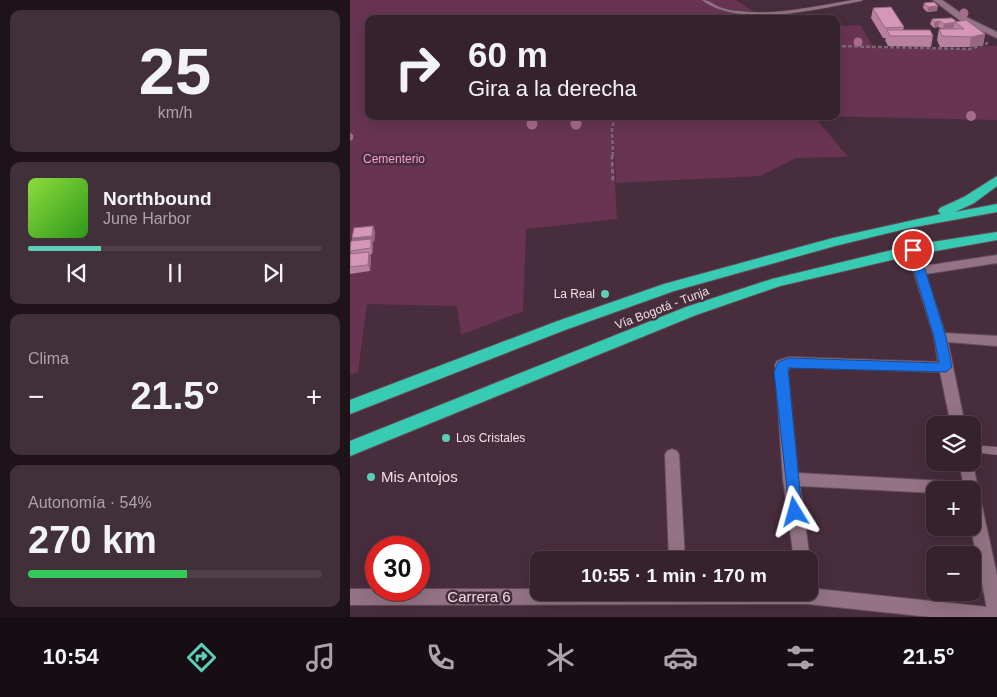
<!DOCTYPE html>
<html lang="es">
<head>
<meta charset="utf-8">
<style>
  :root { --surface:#36222d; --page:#412f39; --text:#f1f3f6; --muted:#aaa4aa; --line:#503f49; --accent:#5dceb9 }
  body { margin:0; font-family:Arial,sans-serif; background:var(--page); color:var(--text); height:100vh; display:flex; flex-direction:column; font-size:19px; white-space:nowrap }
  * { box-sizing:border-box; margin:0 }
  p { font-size:16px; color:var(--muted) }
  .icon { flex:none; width:28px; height:28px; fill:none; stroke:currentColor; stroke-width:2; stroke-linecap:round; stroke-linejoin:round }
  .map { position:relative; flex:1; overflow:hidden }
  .side { display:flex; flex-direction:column; gap:10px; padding:10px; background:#1e1319; width:350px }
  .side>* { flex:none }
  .top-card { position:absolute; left:15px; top:15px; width:475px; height:105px; border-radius:10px; box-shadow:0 5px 20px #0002,0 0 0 1px var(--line); background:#36222d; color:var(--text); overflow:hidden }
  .fabs { position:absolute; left:576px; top:416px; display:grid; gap:10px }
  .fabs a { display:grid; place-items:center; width:55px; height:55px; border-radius:10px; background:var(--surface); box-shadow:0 5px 20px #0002,0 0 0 1px var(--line); font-size:25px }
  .speed { position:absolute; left:15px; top:536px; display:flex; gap:10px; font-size:25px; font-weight:700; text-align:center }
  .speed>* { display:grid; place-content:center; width:65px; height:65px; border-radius:50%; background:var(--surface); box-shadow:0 5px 20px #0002,0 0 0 1px var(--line); line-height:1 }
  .speed .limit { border:8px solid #d22; background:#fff; color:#111 }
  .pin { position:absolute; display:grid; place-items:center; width:42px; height:42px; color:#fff; margin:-21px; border:2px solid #fff; border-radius:50%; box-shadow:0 1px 5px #0007 }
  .me { position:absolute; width:55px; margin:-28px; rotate:352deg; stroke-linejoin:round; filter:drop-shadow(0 0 4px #0008) }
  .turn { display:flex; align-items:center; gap:18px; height:105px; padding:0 20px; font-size:22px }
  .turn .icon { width:65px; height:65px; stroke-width:2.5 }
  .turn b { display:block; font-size:35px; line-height:42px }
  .big { font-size:38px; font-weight:700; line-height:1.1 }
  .side .card { flex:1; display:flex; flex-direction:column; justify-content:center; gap:8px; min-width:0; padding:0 18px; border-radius:10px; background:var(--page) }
  .side .dial { align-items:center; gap:0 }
  .dial b { font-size:65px; line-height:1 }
  .song { display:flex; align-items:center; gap:15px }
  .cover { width:60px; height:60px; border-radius:8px; background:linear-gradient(135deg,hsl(90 70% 55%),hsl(110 70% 35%)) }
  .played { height:5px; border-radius:2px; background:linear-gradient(90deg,var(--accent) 25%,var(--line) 25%) }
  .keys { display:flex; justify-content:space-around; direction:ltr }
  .heat { display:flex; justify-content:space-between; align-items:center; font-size:28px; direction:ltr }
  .charge { height:8px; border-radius:4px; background:linear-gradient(90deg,#34c759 54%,var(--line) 0) }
  .trip { position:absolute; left:180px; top:551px; width:288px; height:50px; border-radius:10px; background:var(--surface); box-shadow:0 5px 20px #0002,0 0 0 1px var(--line); font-weight:700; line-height:50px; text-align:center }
  .menu { display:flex; height:80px; justify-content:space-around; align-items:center; background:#160e12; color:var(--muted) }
  .menu .icon { width:35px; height:35px }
  .menu .active { color:var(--accent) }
  .menu b { font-size:22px; color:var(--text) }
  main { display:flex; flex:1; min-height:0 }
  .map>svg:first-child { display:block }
</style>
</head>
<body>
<main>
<section class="side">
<div class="card dial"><b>25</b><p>km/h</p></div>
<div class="card">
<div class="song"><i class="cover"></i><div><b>Northbound</b><p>June Harbor</p></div></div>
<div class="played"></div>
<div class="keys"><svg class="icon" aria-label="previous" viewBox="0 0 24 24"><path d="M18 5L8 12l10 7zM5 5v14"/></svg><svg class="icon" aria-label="pause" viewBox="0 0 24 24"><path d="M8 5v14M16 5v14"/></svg><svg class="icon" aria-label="next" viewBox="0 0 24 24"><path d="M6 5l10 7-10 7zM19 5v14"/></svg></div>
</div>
<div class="card"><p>Clima</p>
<div class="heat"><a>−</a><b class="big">21.5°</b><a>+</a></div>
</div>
<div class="card"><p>Autonomía · 54%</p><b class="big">270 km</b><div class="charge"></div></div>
</section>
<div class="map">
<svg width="647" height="617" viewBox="0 0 647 617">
  <rect width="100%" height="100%" fill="#482d3c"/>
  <path fill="#683452" d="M0,0H386L415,19H19V116H266L262,128L267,219L176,229L173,311L111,335L107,306L17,304L8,372L0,375Z
    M510,25L524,48L621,49L636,46H647V120L464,116L498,157L446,158L410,176L266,183L263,128L267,116H486V26Z"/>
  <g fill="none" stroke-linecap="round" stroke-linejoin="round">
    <defs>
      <path id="lane" d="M352,0C359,0 363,4 369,7C375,9 382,11 388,11C426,16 465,6 503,0H513L511,1C467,9 390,29 352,0Z
        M0,133L3,135V139L0,141Z
        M622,445L647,447V455L622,452Z"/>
      <path id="street" d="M563,246L569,250L574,266L647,255V263L576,274L595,333L647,336V346L598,342L615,425H601L590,372L440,367L438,372L448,473L613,482L609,462H622V460L647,575V617H640L638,614L621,528H622V490H585V493L450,486L460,560L459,563V560H444L433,479L425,365L427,361L439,357L588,362L584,337L557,250Z
        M322,449L327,451L329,455L335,560H319L315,455L317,451Z"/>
      <path id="secondary" d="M583,0H592L618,18L647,32V38L612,22Z
        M459,588L647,608V617H580L457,604L0,605V589H189V592H459Z"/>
      <path id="highway" d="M647,176V186L624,203L605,212L647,204V212L559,228L485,246L324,291L215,330L0,414V400L205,322L314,284L483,238L591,214L588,211L590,208L614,197Z
        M647,232V240L563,255L430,286L346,315L0,456V441L336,307L422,279L563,245Z"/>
    </defs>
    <use href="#lane" stroke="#644d5a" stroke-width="1"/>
    <use href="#street" stroke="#644d5a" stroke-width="2"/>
    <use href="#secondary" stroke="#644d5a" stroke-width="2"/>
    <use href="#highway" stroke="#644d5a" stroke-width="2"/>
    <path stroke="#7e6673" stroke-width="2.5" stroke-dasharray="4 2" stroke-linecap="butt" d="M486,46L620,49L638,43
      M263,156L262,128L266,116"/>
    <path stroke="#7e6673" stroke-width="3" stroke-dasharray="4.5 2.5" stroke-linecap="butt" d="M262,155L263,183"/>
    <use href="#lane" fill="#937384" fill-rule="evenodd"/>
    <use href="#street" fill="#937384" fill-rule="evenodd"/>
    <use href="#secondary" fill="#937384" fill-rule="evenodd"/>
    <use href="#highway" fill="#38cbb3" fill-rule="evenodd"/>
  </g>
  <g fill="#a76b8c">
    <circle cx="614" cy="13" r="4.5"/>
    <circle cx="508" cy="42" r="4.5"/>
    <circle cx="621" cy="116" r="5"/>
    <circle cx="182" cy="124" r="5.5"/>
    <circle cx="226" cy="124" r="5.5"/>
  </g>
  <path fill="#b8819e" d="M574,3L587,11L577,12L573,8Z
    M523,8L554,27L553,30L583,36L581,47L538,46L535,40L536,38H533L521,18Z
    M582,19L607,22L635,34L633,45L619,47H590L587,40L589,29H593L588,27L584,28L580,24Z
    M23,226L25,232L24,242H23V245L22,254L20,255L21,258L20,271L0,274V254H1L0,248L3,241L2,238Z"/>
  <path fill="#966981" d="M588,6L587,11L577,12L578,7Z
    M590,21L588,27L584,28L585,22Z
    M605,22L603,28L593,29L594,24Z
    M635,34L633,45L619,47L621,37Z
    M23,226L25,232L24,242H23V245L22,254L21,248L4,244L2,238Z
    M19,252L21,258L20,271L18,265Z"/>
  <path fill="#d696b8" stroke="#966981" d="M584,2L588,6L578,7L574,3Z
    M541,7L554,27L535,28L523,8Z
    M602,18L607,22L594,24L590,21L585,22L582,19Z
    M616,20L635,34L621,37L592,36L589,29H614L605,22Z
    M537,30H580L583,36H540Z
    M23,226L22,236L2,238L4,228Z
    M21,239V248L0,251L1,241Z
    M19,252L18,265L0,267V254Z"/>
  <path fill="#1a73e8" stroke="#114b97" d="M563,247L569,250L596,337L602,367L596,372L438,368L452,512L450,516L445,518L440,516L424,372L428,362L439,358L589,363L584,337L558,250Z"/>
  <g fill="#5dceb9" stroke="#482d3c" stroke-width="2">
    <circle cx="255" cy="294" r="5"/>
    <circle cx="96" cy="438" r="5"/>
    <circle cx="21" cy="477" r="5"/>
  </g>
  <g text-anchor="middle" stroke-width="5" stroke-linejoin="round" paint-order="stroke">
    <g font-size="12" fill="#f59ece" stroke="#482d3c">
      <text x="44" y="163">Cementerio</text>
    </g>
    <g font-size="12" fill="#f0dee7" stroke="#482d3c" text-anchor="end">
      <text x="245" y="298">La Real</text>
      <text x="106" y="442" text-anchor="start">Los Cristales</text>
    </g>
    <g font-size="12" fill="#f0dee7" stroke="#482d3c">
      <text transform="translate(312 308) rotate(-21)" y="4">Vía Bogotá - Tunja</text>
    </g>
    <g font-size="15" fill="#f0dee7" stroke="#482d3c" text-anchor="start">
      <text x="31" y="482">Mis Antojos</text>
    </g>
    <g font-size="15" fill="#f0dee7" stroke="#482d3c">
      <text x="129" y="602">Carrera 6</text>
    </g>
  </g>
</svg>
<div class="fabs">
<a><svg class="icon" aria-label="layers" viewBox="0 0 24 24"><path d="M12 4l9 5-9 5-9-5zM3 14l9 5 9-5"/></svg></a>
<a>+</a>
<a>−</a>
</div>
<div class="speed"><div class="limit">30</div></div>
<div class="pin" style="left:563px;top:250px;background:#d93025"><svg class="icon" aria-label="arrive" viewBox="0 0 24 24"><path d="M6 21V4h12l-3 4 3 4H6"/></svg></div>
<svg class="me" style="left:445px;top:512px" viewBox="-20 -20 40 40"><path d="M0-17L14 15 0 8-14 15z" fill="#1a73e8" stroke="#fff" stroke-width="4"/></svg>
<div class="trip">10:55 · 1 min · 170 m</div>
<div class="top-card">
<div class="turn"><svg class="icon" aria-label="right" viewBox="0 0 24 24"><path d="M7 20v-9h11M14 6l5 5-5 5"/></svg><div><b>60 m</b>Gira a la derecha</div></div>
</div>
</div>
</main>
<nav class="menu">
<b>10:54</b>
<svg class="icon active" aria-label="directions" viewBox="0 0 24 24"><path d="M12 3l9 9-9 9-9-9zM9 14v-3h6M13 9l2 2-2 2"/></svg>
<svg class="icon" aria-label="music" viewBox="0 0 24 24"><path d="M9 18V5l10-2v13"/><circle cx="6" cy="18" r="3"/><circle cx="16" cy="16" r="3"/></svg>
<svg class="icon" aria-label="phone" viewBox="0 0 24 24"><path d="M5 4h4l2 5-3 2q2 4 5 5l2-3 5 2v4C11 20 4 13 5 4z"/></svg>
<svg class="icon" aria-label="climate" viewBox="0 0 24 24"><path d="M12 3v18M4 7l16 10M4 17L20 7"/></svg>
<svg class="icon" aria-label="car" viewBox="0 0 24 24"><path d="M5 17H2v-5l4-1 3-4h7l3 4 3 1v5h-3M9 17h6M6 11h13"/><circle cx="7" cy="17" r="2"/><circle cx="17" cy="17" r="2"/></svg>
<svg class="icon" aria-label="filters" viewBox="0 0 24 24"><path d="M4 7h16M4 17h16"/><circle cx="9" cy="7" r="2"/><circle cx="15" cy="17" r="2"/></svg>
<b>21.5°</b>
</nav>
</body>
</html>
